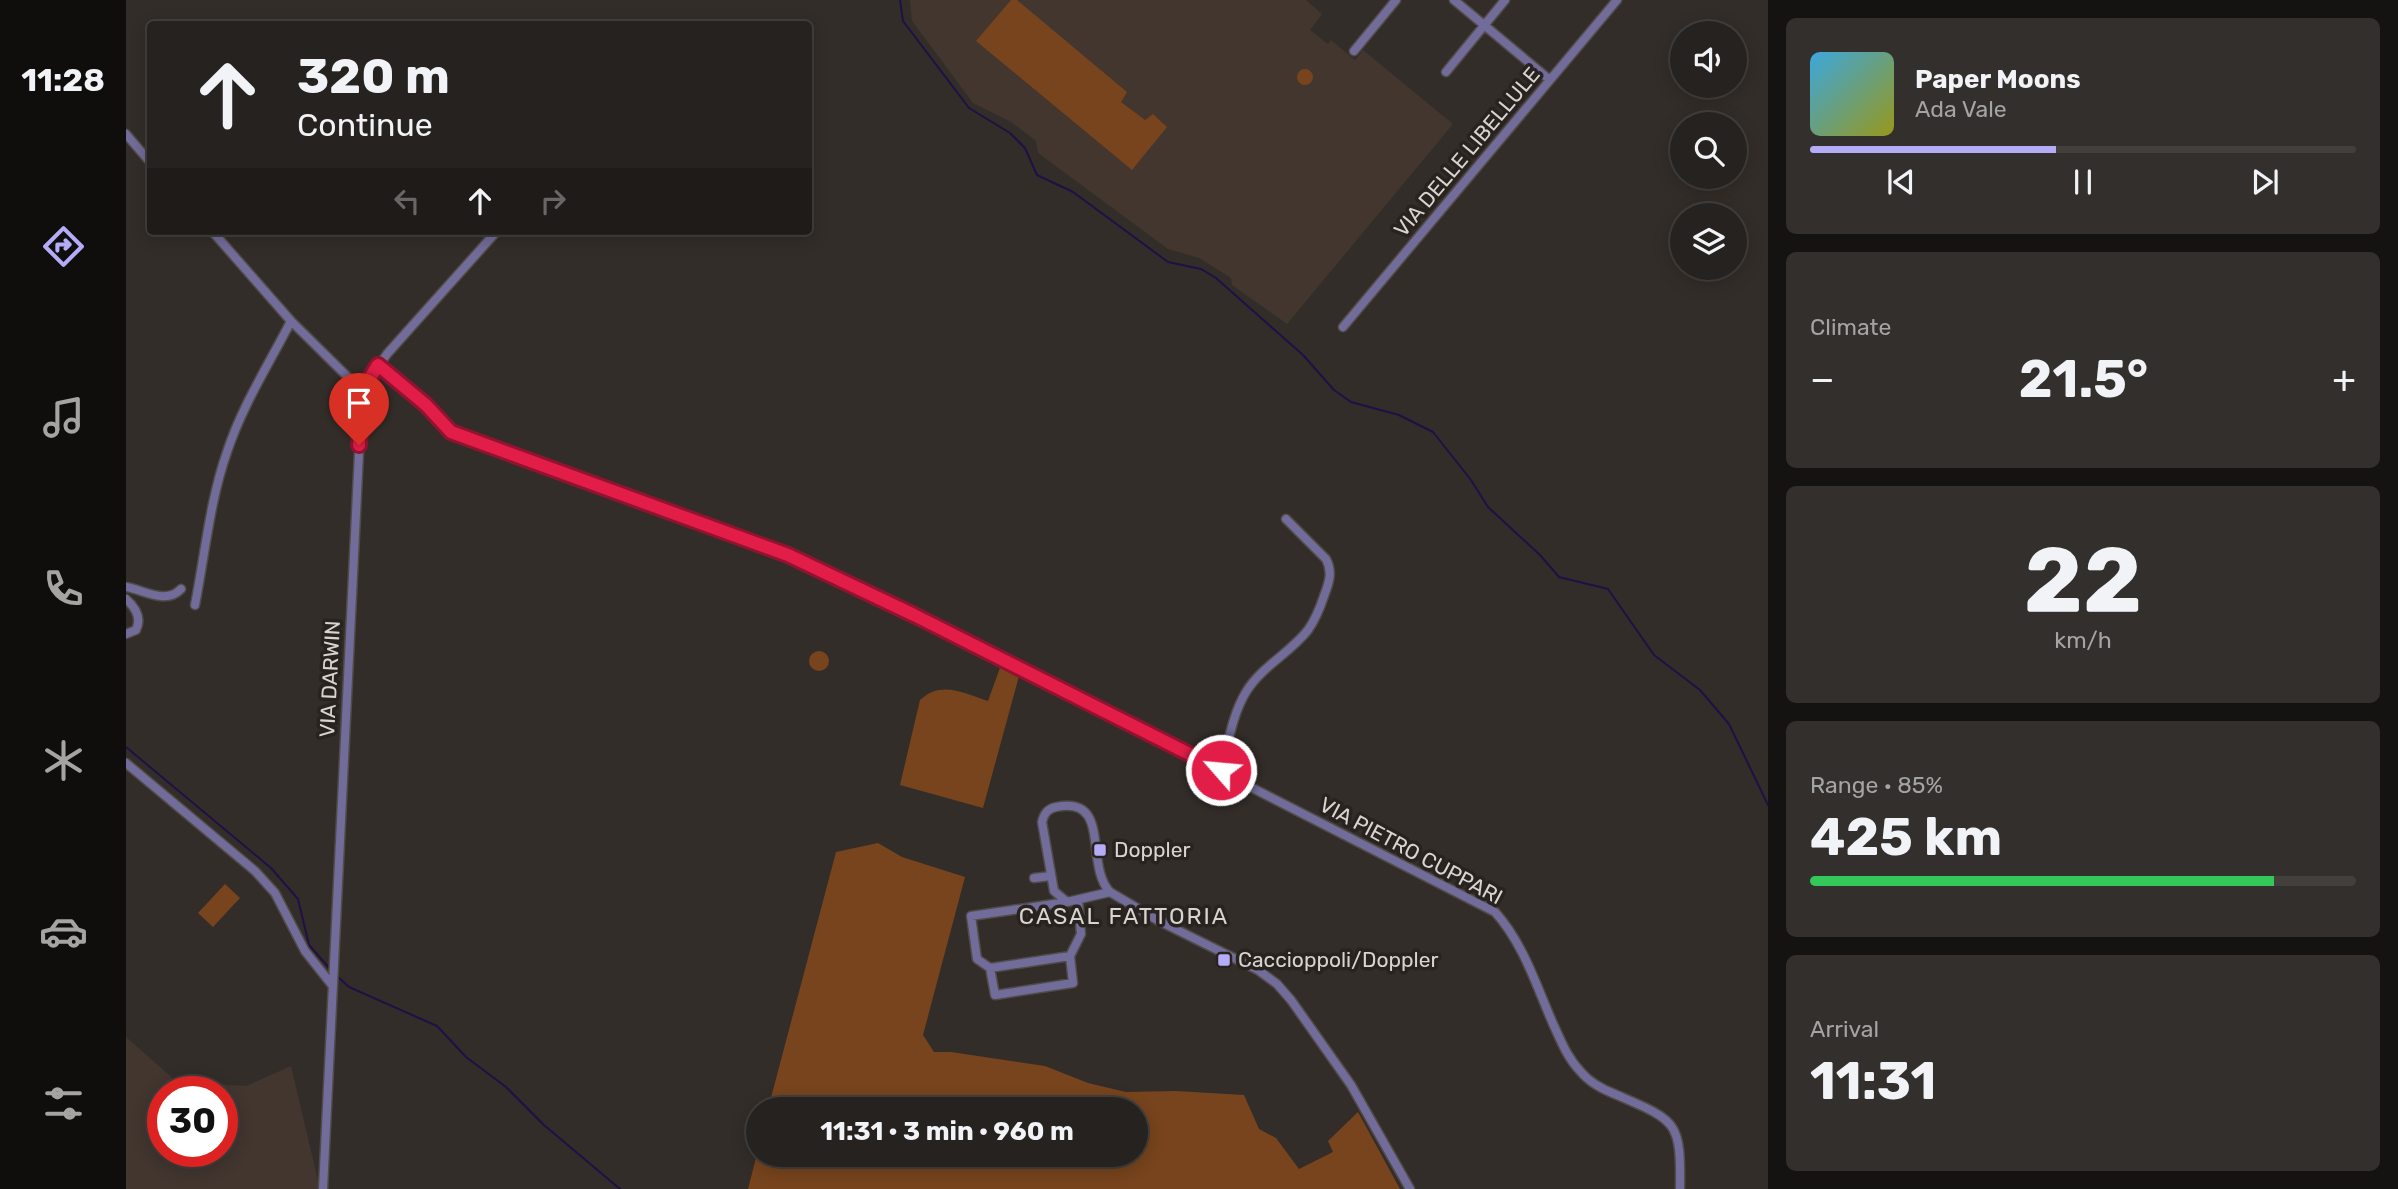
<!DOCTYPE html>
<html lang="en">
<head>
<meta charset="utf-8">
<style>
  :root { --surface:#26221f; --page:#322f2c; --text:#f1f3f6; --muted:#a4a4a4; --line:#423f3d; --accent:#b5acf8 }
  body { margin:0; font-family:Rubik,sans-serif; background:var(--page); color:var(--text); height:100vh; display:flex; flex-direction:column; font-size:26px; white-space:nowrap }
  * { box-sizing:border-box; margin:0 }
  p { font-size:23px; color:var(--muted) }
  .icon { flex:none; width:38px; height:38px; fill:none; stroke:currentColor; stroke-width:2; stroke-linecap:round; stroke-linejoin:round }
  .map { position:relative; flex:1; overflow:hidden }
  .side { display:flex; flex-direction:column; gap:18px; padding:18px; background:#151311; width:630px }
  .side>* { flex:none }
  .top-card { position:absolute; left:21px; top:21px; width:665px; height:214px; border-radius:7px; box-shadow:0 4px 18px #0003,0 0 0 2px var(--line); background:#26221f; color:var(--text); overflow:hidden }
  .buttons { position:absolute; left:1544px; top:21px; display:grid; gap:14px }
  .buttons a { display:grid; place-items:center; width:77px; height:77px; border-radius:50%; background:var(--surface); box-shadow:0 4px 18px #0003,0 0 0 2px var(--line); font-size:35px }
  .speed { position:absolute; left:21px; top:1076px; display:flex; gap:14px; font-size:35px; font-weight:700; text-align:center }
  .speed>* { display:grid; place-content:center; width:91px; height:91px; border-radius:50%; background:var(--surface); box-shadow:0 4px 18px #0003,0 0 0 2px var(--line); line-height:1 }
  .speed .limit { border:10px solid #d22; background:#fff; color:#111 }
  .pin { position:absolute; display:grid; place-items:center; width:60px; height:60px; color:#fff; margin:-72px -30px; border-radius:50% 50% 50% 0; rotate:-45deg; box-shadow:0 0 7px #0007 }
  .pin .icon { rotate:45deg }
  .me { position:absolute; width:77px; margin:-38px; rotate:297deg; stroke-linejoin:round; filter:drop-shadow(0 0 5px #0008) }
  .turn { display:flex; align-items:center; gap:24px; height:147px; padding:0 35px; font-size:32px }
  .turn .icon { width:91px; height:91px; stroke-width:2.5 }
  .turn b { display:block; font-size:49px; line-height:60px }
  .lanes { display:flex; align-items:center; height:66px; padding:0 35px; background:#0003; justify-content:center; gap:35px; direction:ltr }
  .lanes .off { opacity:.35 }
  .big { font-size:52px; font-weight:700; line-height:1.1 }
  .side .tile { flex:1; display:flex; flex-direction:column; justify-content:center; gap:10px; min-width:0; padding:0 24px; border-radius:10px; background:var(--page) }
  .side .dial { align-items:center; gap:0 }
  .dial b { font-size:91px; line-height:1 }
  .song { display:flex; align-items:center; gap:21px }
  .cover { width:84px; height:84px; border-radius:10px; background:linear-gradient(135deg,hsl(200 70% 55%),hsl(60 70% 35%)) }
  .played { height:7px; border-radius:4px; background:linear-gradient(90deg,var(--accent) 45%,var(--line) 45%) }
  .keys { display:flex; justify-content:space-around; direction:ltr }
  .heat { display:flex; justify-content:space-between; align-items:center; font-size:38px; direction:ltr }
  .charge { height:10px; border-radius:5px; background:linear-gradient(90deg,#34c759 85%,var(--line) 0) }
  .trip { position:absolute; left:620px; top:1097px; width:402px; height:70px; border-radius:35px; background:var(--surface); box-shadow:0 4px 18px #0003,0 0 0 2px var(--line); font-weight:700; line-height:70px; text-align:center }
  main { display:flex; flex:1; min-height:0 }
  .tab-bar { display:flex; flex-direction:column; width:126px; justify-content:space-around; align-items:center; background:#0f0e0c; color:var(--muted) }
  .tab-bar .icon { width:49px; height:49px }
  .tab-bar .current { color:var(--accent) }
  .tab-bar b { font-size:32px; color:var(--text) }
  .map>svg:first-child { display:block }
</style>
</head>
<body>
<main>
<nav class="tab-bar">
<b>11:28</b>
<svg class="icon current" aria-label="directions" viewBox="0 0 24 24"><path d="M12 3l9 9-9 9-9-9zM9 14v-3h6M13 9l2 2-2 2"/></svg>
<svg class="icon" aria-label="music" viewBox="0 0 24 24"><path d="M9 18V5l10-2v13"/><circle cx="6" cy="18" r="3"/><circle cx="16" cy="16" r="3"/></svg>
<svg class="icon" aria-label="phone" viewBox="0 0 24 24"><path d="M5 4h4l2 5-3 2q2 4 5 5l2-3 5 2v4C11 20 4 13 5 4z"/></svg>
<svg class="icon" aria-label="climate" viewBox="0 0 24 24"><path d="M12 3v18M4 7l16 10M4 17L20 7"/></svg>
<svg class="icon" aria-label="car" viewBox="0 0 24 24"><path d="M5 17H2v-5l4-1 3-4h7l3 4 3 1v5h-3M9 17h6M6 11h13"/><circle cx="7" cy="17" r="2"/><circle cx="17" cy="17" r="2"/></svg>
<svg class="icon" aria-label="filters" viewBox="0 0 24 24"><path d="M4 7h16M4 17h16"/><circle cx="9" cy="7" r="2"/><circle cx="15" cy="17" r="2"/></svg>
</nav>
<div class="map">
<svg width="1642" height="1189" viewBox="0 0 1642 1189">
  <rect width="100%" height="100%" fill="#332d29"/>
  <path fill="#42362f" fill-rule="evenodd" d="M784,0H1180L1196,14L1184,30L1202,44L1205,40L1229,60L1237,50L1327,124L1161,324L1106,285L1105,278L1073,258L1042,249L912,153L910,141L885,122L847,103L786,21Z
    M0,1037L51,1082L120,1086L165,1066L194,1189H0ZM37,1092H96V1152H37Z"/>
  <path fill="#77441d" d="M885,0H891L1001,92L995,102L1019,120L1027,114L1041,127L1006,170L850,41Z
    M1171 77a8 8 0 1 1 16 0a8 8 0 1 1-16 0Z
    M683 661a10 10 0 1 1 20 0a10 10 0 1 1-20 0Z
    M875,665L893,676L857,808L774,785L794,700C815,680 838,693 862,701Z
    M752,843L776,857L839,877L797,1035L808,1052H825L919,1066L962,1083L1000,1092L1050,1091L1118,1095L1133,1129L1150,1138L1173,1169L1207,1152L1202,1141L1232,1112L1274,1189H622L632,1150V1155H1010V1110L642,1109L710,852Z
    M99,884L114,898L87,927L72,913Z"/>
  <g fill="none" stroke-linecap="round" stroke-linejoin="round">
    <path stroke="#1f1145" stroke-width="2" d="M774,0L777,21L843,108L884,133L899,148L911,175L947,192L1042,262L1075,269L1090,278L1177,355L1208,390L1225,402L1273,415L1307,432L1345,480L1362,507L1414,555L1433,577L1482,589L1528,655L1574,690L1603,724L1642,805
      M0,747L145,868L172,899L183,945L205,970
      M211,976L223,987L311,1026L340,1057L380,1087L418,1125L494,1189"/>
    <defs>
      <path id="minor" d="M1328,0L1424,80
        M1228,51L1270,0
        M1320,72L1379,0
        M0,134L24,162
        M86,231L165,321L236,391
        M1217,327L1491,0
        M252,365L300,405L325,432L662,555L788,615L1369,912C1398,944 1411,988 1428,1026C1436,1043 1442,1059 1455,1072C1464,1083 1478,1090 1491,1095C1551,1121 1555,1121 1554,1189
        M0,587C18,590 40,605 55,589
        M0,599C9,607 16,618 10,630L0,634
        M69,605C79,554 84,500 101,452C116,406 143,364 165,321
        M0,763L129,871L149,893L179,951L206,985
        M1095,770C1102,745 1106,715 1120,692C1135,667 1164,653 1182,630C1189,620 1194,608 1198,596C1203,583 1207,572 1200,559L1160,519
        M908,878L925,876
        M952,900L955,934L944,956L947,983L869,995L864,968L851,959L845,916L941,902L984,892
        M941,902L928,891L916,822C918,814 921,809 930,807C986,795 958,865 984,892L1033,921L1132,970L1151,984L1165,1000L1225,1085L1284,1189
        M864,968L944,956
        M197,1189L236,391L261,354L371,231"/>
    </defs>
    <use href="#minor" stroke="#514b47" stroke-width="11"/>
    <use href="#minor" stroke="#716c99" stroke-width="8"/>
  </g>
  <g fill="none" stroke-linecap="round" stroke-linejoin="round">
    <defs>
      <path id="route" d="M233,445L236,391L252,365L300,405L325,432L662,555L788,615L1095,770"/>
    </defs>
    <use href="#route" stroke="#92132f" stroke-width="18"/>
    <use href="#route" stroke="#e11d48" stroke-width="12"/>
  </g>
  <g fill="#b5acf8" stroke="#29231f" stroke-width="2.5">
    <rect x="967" y="843" width="14" height="14" rx="3.5"/>
    <rect x="1091" y="953" width="14" height="14" rx="3.5"/>
  </g>
  <g text-anchor="middle" stroke-width="7" stroke-linejoin="round" paint-order="stroke">
    <g font-size="21" fill="#d8d4d1" stroke="#29231f">
      <text transform="translate(1341 152) rotate(-50)" y="7">VIA DELLE LIBELLULE</text>
      <text transform="translate(204 679) rotate(-87)" y="7">VIA DARWIN</text>
      <text transform="translate(1285 851) rotate(28)" y="7">VIA PIETRO CUPPARI</text>
    </g>
    <g font-size="21" fill="#d8d4d1" stroke="#29231f" text-anchor="start">
      <text x="988" y="857">Doppler</text>
      <text x="1112" y="967">Caccioppoli/Doppler</text>
    </g>
    <g font-size="23" letter-spacing="2" fill="#d8d4d1" stroke="#29231f">
      <text x="998" y="924">CASAL FATTORIA</text>
    </g>
  </g>
</svg>
<div class="buttons">
<a><svg class="icon" aria-label="sound" viewBox="0 0 24 24"><path d="M4 9h4l5-4v14l-5-4H4zM17 9q2 3 0 6"/></svg></a>
<a><svg class="icon" aria-label="search" viewBox="0 0 24 24"><circle cx="10" cy="10" r="6"/><path d="M15 15l6 6"/></svg></a>
<a><svg class="icon" aria-label="layers" viewBox="0 0 24 24"><path d="M12 4l9 5-9 5-9-5zM3 14l9 5 9-5"/></svg></a>
</div>
<div class="speed"><div class="limit">30</div></div>
<div class="pin" style="left:233px;top:445px;background:#d93025"><svg class="icon" aria-label="arrive" viewBox="0 0 24 24"><path d="M6 21V4h12l-3 4 3 4H6"/></svg></div>
<svg class="me" style="left:1095px;top:770px" viewBox="-20 -20 40 40"><circle r="17" fill="#e11d48" stroke="#fff" stroke-width="3"/><path d="M0-11L8 9 0 5-8 9z" fill="#fff"/></svg>
<div class="trip">11:31 · 3 min · 960 m</div>
<div class="top-card">
<div class="turn"><svg class="icon" aria-label="ahead" viewBox="0 0 24 24"><path d="M12 20V5M6 11l6-6 6 6"/></svg><div><b>320 m</b>Continue</div></div>
<div class="lanes"><svg class="icon off" aria-label="left" viewBox="0 0 24 24"><path d="M17 20v-9H6M10 6l-5 5 5 5"/></svg><svg class="icon" aria-label="ahead" viewBox="0 0 24 24"><path d="M12 20V5M6 11l6-6 6 6"/></svg><svg class="icon off" aria-label="right" viewBox="0 0 24 24"><path d="M7 20v-9h11M14 6l5 5-5 5"/></svg></div>
</div>
</div>
<section class="side">
<div class="tile">
<div class="song"><i class="cover"></i><div><b>Paper Moons</b><p>Ada Vale</p></div></div>
<div class="played"></div>
<div class="keys"><svg class="icon" aria-label="previous" viewBox="0 0 24 24"><path d="M18 5L8 12l10 7zM5 5v14"/></svg><svg class="icon" aria-label="pause" viewBox="0 0 24 24"><path d="M8 5v14M16 5v14"/></svg><svg class="icon" aria-label="next" viewBox="0 0 24 24"><path d="M6 5l10 7-10 7zM19 5v14"/></svg></div>
</div>
<div class="tile"><p>Climate</p>
<div class="heat"><a>−</a><b class="big">21.5°</b><a>+</a></div>
</div>
<div class="tile dial"><b>22</b><p>km/h</p></div>
<div class="tile"><p>Range · 85%</p><b class="big">425 km</b><div class="charge"></div></div>
<div class="tile"><p>Arrival</p><b class="big">11:31</b></div>
</section>
</main>
</body>
</html>
